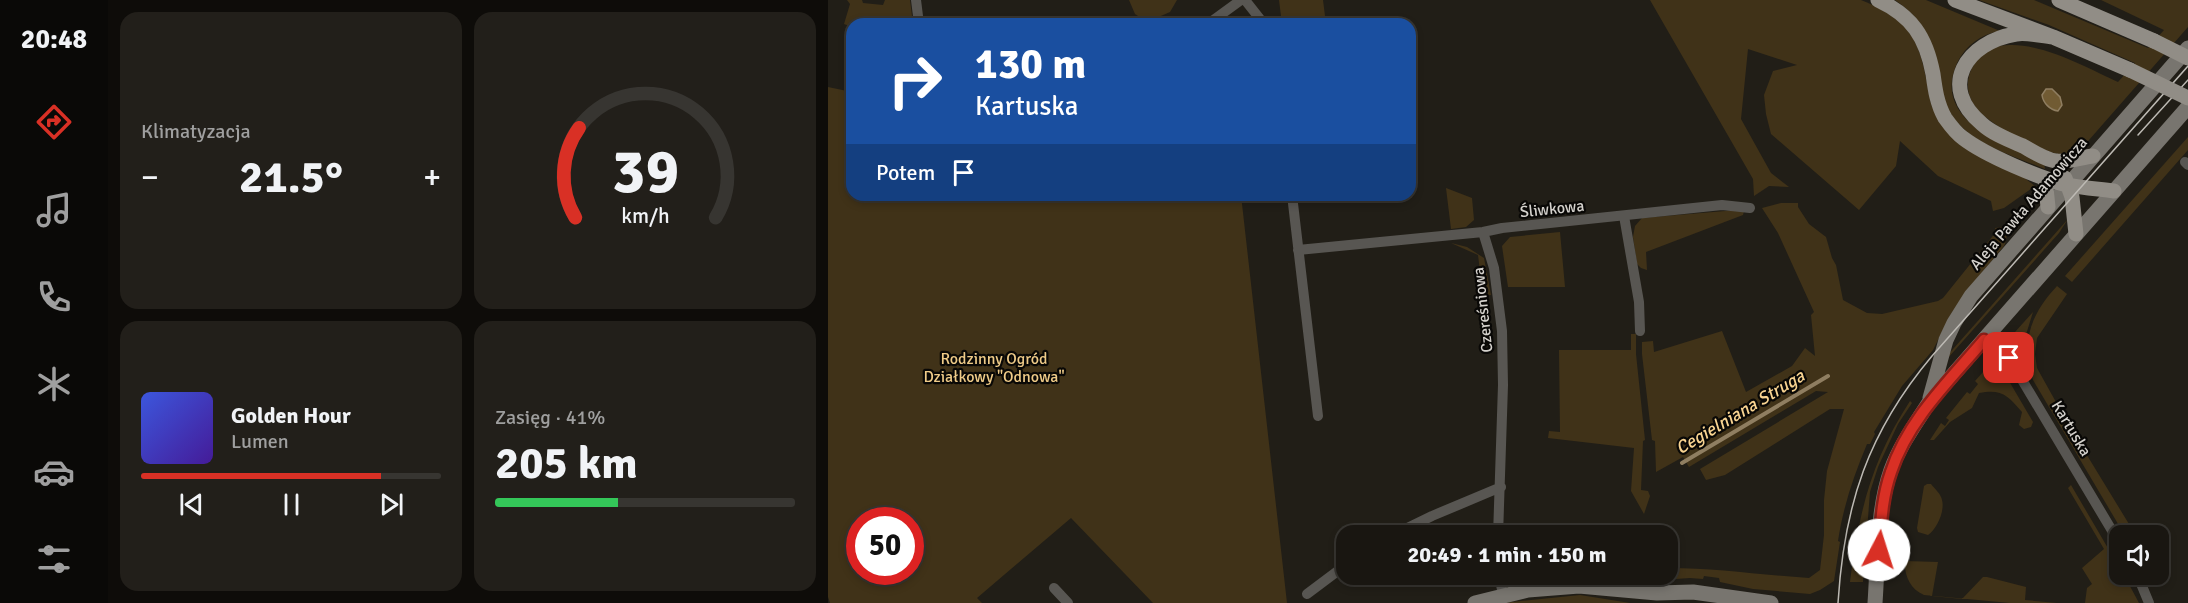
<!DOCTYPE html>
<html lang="pl">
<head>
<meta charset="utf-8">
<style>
  :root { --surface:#191611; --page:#221f1a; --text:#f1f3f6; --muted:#9f9f9f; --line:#373531; --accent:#d93025 }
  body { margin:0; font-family:Signika,sans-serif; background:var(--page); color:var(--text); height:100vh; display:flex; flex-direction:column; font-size:22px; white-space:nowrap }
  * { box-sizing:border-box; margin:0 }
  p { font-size:20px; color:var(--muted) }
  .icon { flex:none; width:33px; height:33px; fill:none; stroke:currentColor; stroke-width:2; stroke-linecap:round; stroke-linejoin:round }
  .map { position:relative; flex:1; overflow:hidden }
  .side { display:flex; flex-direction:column; gap:12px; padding:12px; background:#0e0c09; width:720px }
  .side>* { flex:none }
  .hud { position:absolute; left:18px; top:18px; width:570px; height:183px; border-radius:18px; box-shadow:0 3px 9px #0003,0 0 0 2px var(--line); background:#1a4fa0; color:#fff; overflow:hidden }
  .tools { position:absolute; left:1281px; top:525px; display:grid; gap:12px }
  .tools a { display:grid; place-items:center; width:60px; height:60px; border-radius:12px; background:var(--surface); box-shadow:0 3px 9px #0003,0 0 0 2px var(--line); font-size:30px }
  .speed { position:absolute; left:18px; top:507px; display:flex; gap:12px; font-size:30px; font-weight:700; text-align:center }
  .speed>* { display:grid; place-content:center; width:78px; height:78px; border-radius:50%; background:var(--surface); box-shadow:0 3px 9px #0003,0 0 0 2px var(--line); line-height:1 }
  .speed .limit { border:9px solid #d22; background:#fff; color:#111 }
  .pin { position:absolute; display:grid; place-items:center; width:51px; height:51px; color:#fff; margin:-26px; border-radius:12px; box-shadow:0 3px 9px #0006 }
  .me { position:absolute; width:66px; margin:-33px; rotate:5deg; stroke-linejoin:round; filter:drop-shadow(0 0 4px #0008) }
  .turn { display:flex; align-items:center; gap:21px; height:126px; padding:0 30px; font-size:27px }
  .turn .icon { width:78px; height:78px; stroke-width:2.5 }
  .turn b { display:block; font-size:42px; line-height:51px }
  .then { display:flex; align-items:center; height:57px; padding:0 30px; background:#0003; gap:12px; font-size:22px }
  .big { font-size:45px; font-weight:800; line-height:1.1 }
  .side .widget { flex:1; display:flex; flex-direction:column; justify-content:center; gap:9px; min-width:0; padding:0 21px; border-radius:18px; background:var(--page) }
  .side .dial { align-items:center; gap:0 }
  .dial svg { height:156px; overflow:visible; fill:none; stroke:var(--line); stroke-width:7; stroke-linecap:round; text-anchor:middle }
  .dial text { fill:var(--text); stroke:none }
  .song { display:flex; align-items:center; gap:18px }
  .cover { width:72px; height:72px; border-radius:9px; background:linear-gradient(135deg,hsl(230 70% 55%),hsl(260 70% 35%)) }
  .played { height:6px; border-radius:3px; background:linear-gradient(90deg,var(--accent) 80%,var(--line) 80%) }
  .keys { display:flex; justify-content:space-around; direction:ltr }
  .heat { display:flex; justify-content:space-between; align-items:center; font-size:33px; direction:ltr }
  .charge { height:9px; border-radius:4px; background:linear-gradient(90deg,#34c759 41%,var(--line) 0) }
  .side .tiles { flex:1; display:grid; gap:12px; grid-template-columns:repeat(2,1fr) }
  .trip { position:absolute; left:508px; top:525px; width:342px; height:60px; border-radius:18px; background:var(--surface); box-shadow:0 3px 9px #0003,0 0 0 2px var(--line); font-weight:800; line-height:60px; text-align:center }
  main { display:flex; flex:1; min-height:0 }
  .dock { display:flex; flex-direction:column; width:108px; justify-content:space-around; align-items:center; background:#0a0907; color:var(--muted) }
  .dock .icon { width:42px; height:42px }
  .dock .on { color:var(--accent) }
  .dock b { font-size:27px; color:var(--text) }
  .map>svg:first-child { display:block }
</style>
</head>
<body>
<main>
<nav class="dock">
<b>20:48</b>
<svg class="icon on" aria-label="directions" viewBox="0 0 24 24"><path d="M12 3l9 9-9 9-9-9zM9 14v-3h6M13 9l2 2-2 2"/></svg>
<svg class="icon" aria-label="music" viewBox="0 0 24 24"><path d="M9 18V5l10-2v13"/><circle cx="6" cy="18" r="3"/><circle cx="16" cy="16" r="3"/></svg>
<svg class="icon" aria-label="phone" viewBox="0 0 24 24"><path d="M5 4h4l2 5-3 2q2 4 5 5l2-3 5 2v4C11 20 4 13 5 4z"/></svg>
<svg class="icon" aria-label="climate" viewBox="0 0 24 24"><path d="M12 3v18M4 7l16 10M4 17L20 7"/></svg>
<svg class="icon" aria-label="car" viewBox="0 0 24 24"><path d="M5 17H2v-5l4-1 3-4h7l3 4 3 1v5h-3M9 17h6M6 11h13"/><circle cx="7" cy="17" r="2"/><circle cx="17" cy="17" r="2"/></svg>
<svg class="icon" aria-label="filters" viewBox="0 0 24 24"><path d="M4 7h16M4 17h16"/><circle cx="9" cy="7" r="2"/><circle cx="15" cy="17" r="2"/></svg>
</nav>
<section class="side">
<div class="tiles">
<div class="widget"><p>Klimatyzacja</p>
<div class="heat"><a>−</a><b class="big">21.5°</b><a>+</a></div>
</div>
<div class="widget dial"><svg viewBox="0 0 100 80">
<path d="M14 69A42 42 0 1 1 86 69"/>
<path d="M14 69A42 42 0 0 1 16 23" stroke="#d93025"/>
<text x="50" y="56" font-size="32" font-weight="700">39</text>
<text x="50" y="72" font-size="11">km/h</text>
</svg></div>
<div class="widget">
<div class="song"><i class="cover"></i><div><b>Golden Hour</b><p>Lumen</p></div></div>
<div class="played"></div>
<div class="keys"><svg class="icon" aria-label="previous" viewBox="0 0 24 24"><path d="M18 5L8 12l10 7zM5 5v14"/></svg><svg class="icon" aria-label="pause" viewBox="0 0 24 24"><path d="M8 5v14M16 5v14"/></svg><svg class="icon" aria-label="next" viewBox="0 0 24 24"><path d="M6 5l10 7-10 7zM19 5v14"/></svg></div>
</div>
<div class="widget"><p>Zasięg · 41%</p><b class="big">205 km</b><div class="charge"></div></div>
</div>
</section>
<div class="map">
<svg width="1360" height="603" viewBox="0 0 1360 603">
  <rect width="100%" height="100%" fill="#211e17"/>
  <path fill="#403218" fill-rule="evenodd" d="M19,0H34L35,3L55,5L57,0H82L85,24H24V27L16,24L22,4Z
    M301,0H349L342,12L319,22L307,14Z
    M451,0H495L498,24H454Z
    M822,0H1033C1093,24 1092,49 1104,107L1207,186L1176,208L1165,211L1163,201L1110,176L1072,141L1068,166L1031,210L943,134L938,114L936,95L945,71L969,65L920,49L913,119L943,173L961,187L941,186L926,196L925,179Z
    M1067,0H1098L1172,31C1153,34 1138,45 1129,63C1103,121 1177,144 1216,163L1217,169C1191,158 1150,146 1131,124C1095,84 1126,41 1067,0Z
    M1151,0H1206L1320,48L1336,30L1273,0H1360V27L1254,148C1248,152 1240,155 1232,154C1212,152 1157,123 1146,105C1138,93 1138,78 1145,66C1172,17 1256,67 1290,82L1307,63L1221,25Z
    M0,87L24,92V195H413L459,603H325L243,518L149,598L154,603H2L0,597ZM82,520V572H32V520Z
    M1360,137V150L1244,282L1237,276Z
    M618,188L644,198L646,220L638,227L623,229Z
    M953,203H970V207L981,224L998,237L1004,258L1008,265L1015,300L1039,313L1054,314L1110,301L1115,298L1168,232L1167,228L1175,227C1180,234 1179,239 1176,246L1138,292L1123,314L1105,350L1074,386L1046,432L1047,434L1042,444H1039C1026,475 1015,507 1010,541L1012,542L1006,581L992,590L982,594L925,589L892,582L891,578L876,576L875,579L862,578L833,580L793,575L840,574V568C887,568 934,575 981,578L992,570L996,535V500L999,471L1016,409H1002L897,475L878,480L872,469L1000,392L988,391L861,467L855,457L828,472L827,441L824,440L814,354V342L825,341L826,352L894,331L918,392L964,366L977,348L987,356L983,315L986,312L950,233L934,208Z
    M909,210L916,211L915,215L818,252L819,270L813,268L809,264L805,237L807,226L814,218Z
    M1240,219L1231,233L1119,359L1118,357Z
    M732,232L737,287H680L674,246L682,237Z
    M623,243L639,247L656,258L663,295L655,296L650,255Z
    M1229,286L1239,294L1209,338L1207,354L1209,368L1243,429L1304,529L1296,534L1205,380C1192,342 1203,314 1229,286Z
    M1205,312L1196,341V366L1184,346L1187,332Z
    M803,334H808V354L817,440L815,441L813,490L820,491L822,496L816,514L803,491L806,448L720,438L721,431L732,432L731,350H803Z
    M1164,362L1171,364L1205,422L1203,427L1196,429L1191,425L1194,412C1179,395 1174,389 1151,393L1144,408L1122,422L1106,440H1102L1113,423L1117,426L1121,420L1118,418L1139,392L1142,394L1150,384L1147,381Z
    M1082,401L1084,403L1070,424L1050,467L1042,492L1035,582H1022C1031,512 1043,461 1082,401Z
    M1099,484H1103C1107,489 1113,494 1114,500C1117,511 1109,529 1100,535L1090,532L1089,528L1096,486Z
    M1243,485L1291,567L1292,574L1296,575L1311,603H1257L1259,588L1264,584L1254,568L1276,549L1240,488Z
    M1077,561L1110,562L1104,596L1134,599L1155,577H1159L1198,587L1197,600L1229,603H1182L1096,595C1082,589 1076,575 1077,561Z
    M752,595L802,603H675Z"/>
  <path fill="#715b33" stroke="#8f7e61" stroke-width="1.5" d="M1218,89H1224L1232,97L1234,105L1230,111C1222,110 1215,103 1214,95Z"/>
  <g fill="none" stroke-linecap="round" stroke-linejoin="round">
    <path stroke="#8f7e61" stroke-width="4" d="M854,463L1000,376"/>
    <path stroke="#585652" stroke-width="10" d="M88,0L91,24
      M417,0L436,24
      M380,24L413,0
      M1357,162L1360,165
      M464,195L490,416
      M796,216L811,302L812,331
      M655,232L666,268L674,331L675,385L670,536
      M470,250L655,232L674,228L894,205L922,208
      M1156,340L1181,358L1292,544
      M563,536L604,516L673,487
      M671,574L675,595
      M1309,574L1321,603
      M226,588L240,603
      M479,594L519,564"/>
    <path stroke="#78756f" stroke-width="15" d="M1102,398L1118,340L1126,323L1143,296L1360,48
      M647,603L700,590L751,586L829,593L865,592L943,603
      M1047,603C1050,561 1049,509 1063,470C1072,445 1088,423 1102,401L1360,107"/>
    <path stroke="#918d86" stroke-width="15" d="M1050,0C1084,16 1098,37 1105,74C1107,89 1109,104 1117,118C1122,125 1129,134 1135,138C1157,155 1213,179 1240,185C1255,188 1271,189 1286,191
      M1127,0L1225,37L1302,70
      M1231,0L1326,41
      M1225,37C1213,36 1199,32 1188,34C1138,42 1109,87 1154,124C1165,134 1181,140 1195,146C1204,151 1217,160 1228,161C1239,163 1254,157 1265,156
      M1217,178L1220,207
      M1237,178L1244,197L1248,234"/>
    <path stroke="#bdbab4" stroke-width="1.5" d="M1310,135L1360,80
      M1010,603C1016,505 1040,432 1104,356L1360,66"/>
    <path stroke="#918d86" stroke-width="15" d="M1326,41L1360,58
      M1302,70L1360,98"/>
  </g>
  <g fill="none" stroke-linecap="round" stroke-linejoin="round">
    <defs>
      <path id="route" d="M1051,550C1053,524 1054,497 1063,472C1080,420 1121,381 1156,340L1181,358"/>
    </defs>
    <use href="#route" stroke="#8d1f18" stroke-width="15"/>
    <use href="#route" stroke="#d93025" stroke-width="10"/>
  </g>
  <g text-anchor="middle" stroke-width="4.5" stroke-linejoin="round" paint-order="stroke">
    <g font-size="16" fill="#d4d1cc" stroke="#090806">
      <text transform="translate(1200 203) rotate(-49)" y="6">Aleja Pawła Adamowicza</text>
      <text transform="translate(724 208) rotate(-6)" y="6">Śliwkowa</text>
      <text transform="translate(654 310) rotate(-96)" y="6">Czereśniowa</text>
      <text transform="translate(1244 428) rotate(59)" y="6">Kartuska</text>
    </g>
    <g font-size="16" fill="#efcb88" stroke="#090806">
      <text x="166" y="364">Rodzinny Ogród<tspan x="166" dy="18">Działkowy "Odnowa"</tspan></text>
    </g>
    <g font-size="18" font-style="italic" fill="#f9d491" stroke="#090806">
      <text transform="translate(912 412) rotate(-31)" y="6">Cegielniana Struga</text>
    </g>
  </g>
</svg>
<div class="tools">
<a><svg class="icon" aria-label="sound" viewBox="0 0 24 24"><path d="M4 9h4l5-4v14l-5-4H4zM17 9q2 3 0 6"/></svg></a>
</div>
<div class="speed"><div class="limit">50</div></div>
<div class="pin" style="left:1181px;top:358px;background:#d93025"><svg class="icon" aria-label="arrive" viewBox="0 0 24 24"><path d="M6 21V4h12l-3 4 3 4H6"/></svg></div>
<svg class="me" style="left:1051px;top:550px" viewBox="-20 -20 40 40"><circle r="19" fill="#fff"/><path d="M0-13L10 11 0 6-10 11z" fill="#d93025"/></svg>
<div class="trip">20:49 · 1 min · 150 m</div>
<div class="hud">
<div class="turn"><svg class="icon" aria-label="right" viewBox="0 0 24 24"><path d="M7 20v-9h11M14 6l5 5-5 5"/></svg><div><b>130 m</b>Kartuska</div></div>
<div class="then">Potem<svg class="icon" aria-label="arrive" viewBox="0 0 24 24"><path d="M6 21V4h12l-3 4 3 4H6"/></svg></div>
</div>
</div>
</main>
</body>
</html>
